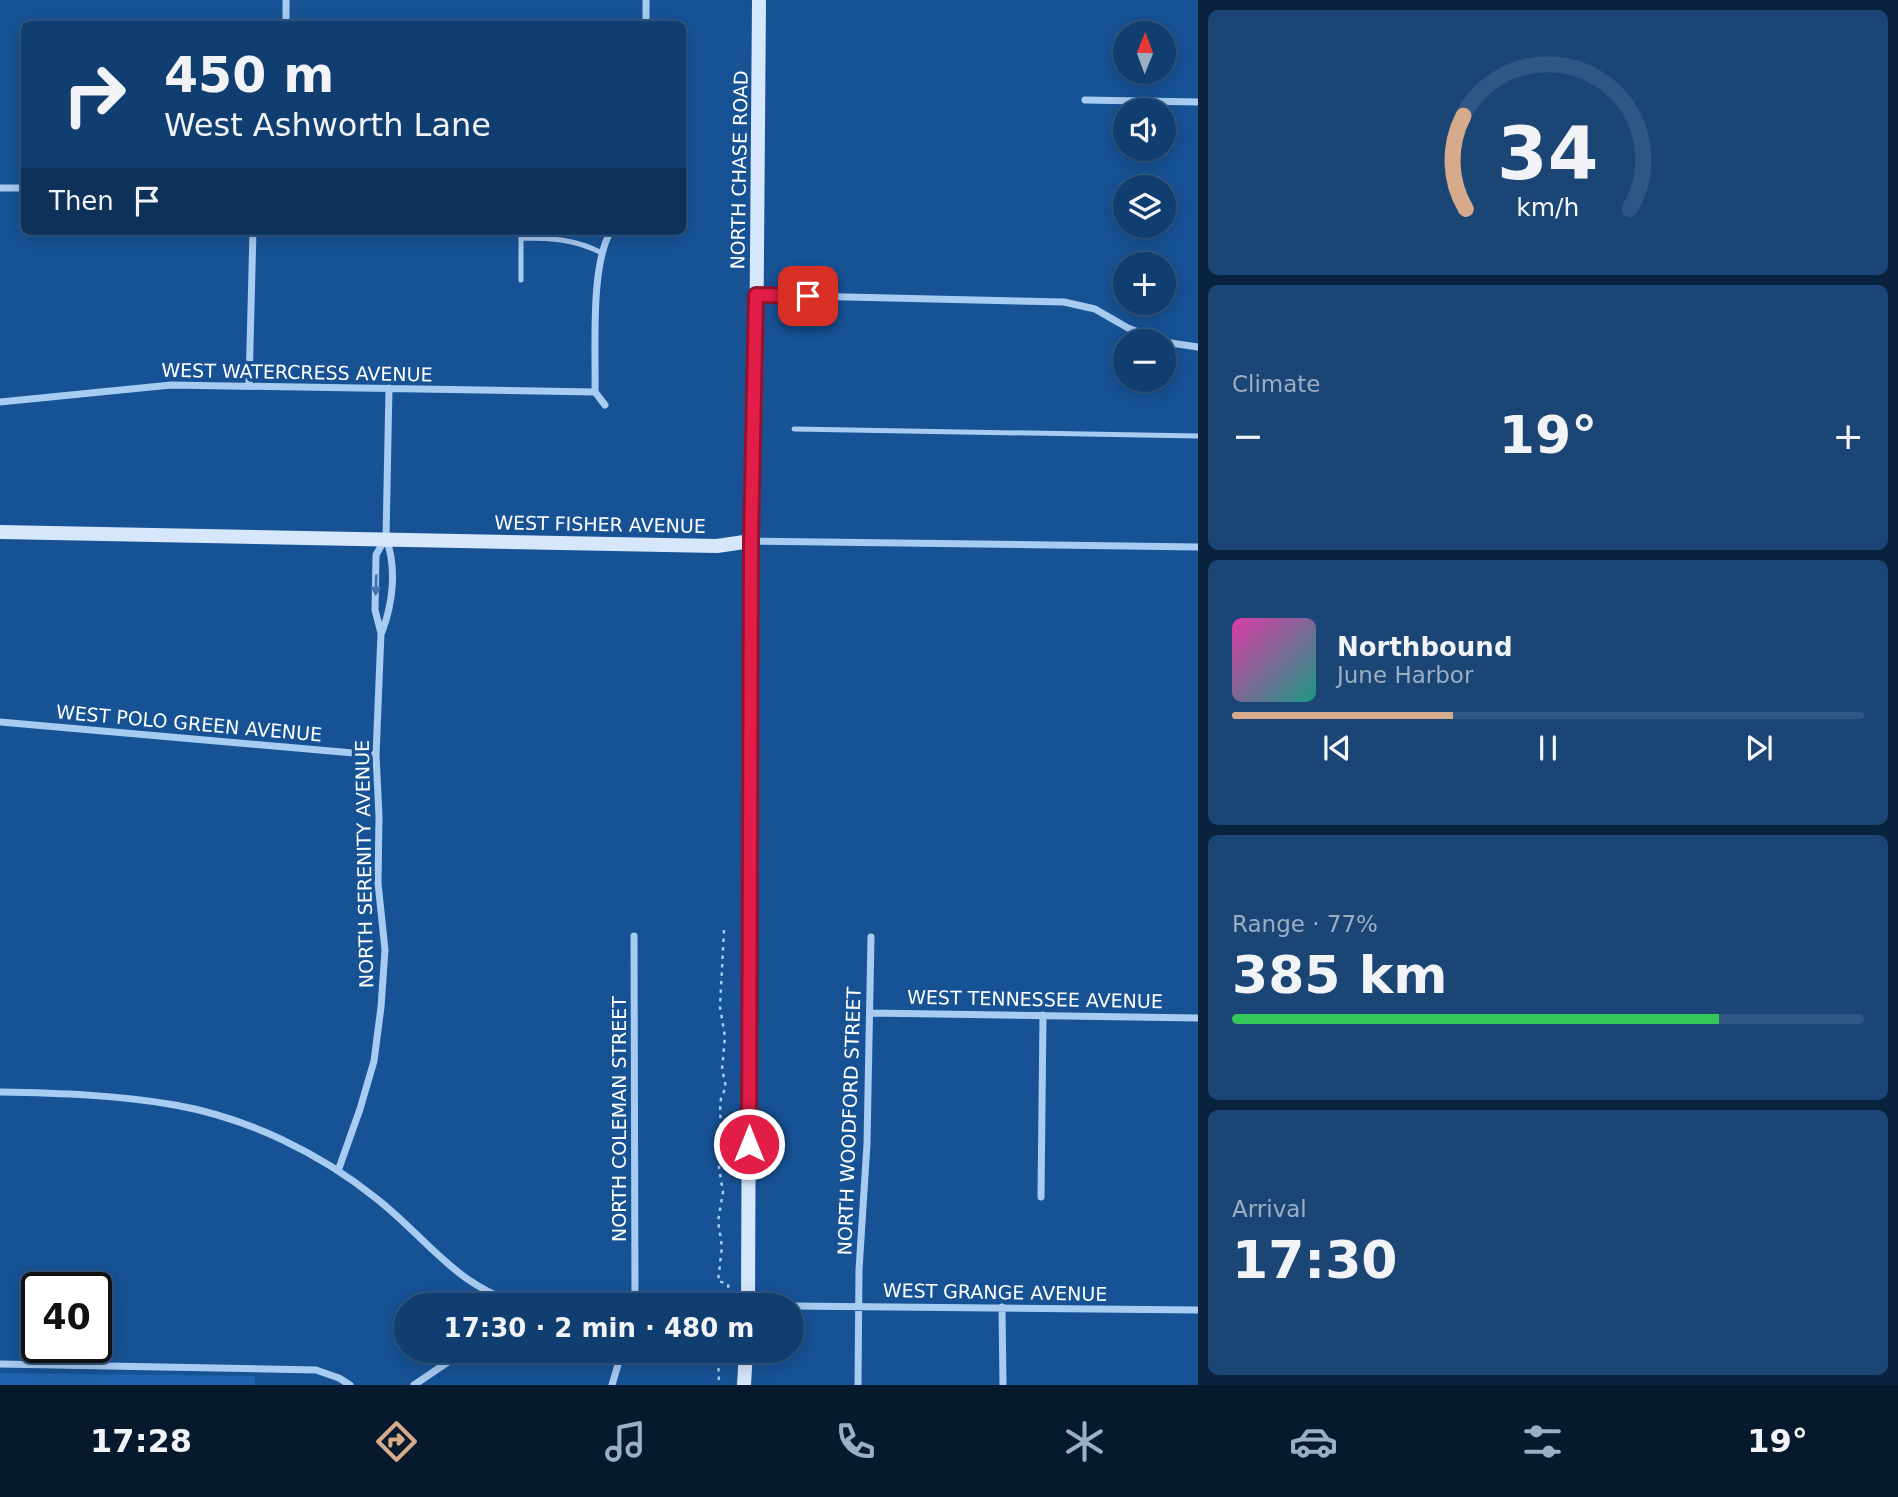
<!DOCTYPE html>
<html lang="en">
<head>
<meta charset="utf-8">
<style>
  :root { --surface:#113e70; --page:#1a4575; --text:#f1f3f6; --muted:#9caec3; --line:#305783; --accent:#d6ab8b }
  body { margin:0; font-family:"DejaVu Sans",sans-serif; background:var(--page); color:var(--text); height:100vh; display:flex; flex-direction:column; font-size:26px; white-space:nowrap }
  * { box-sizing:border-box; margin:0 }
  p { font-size:23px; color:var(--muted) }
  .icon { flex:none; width:38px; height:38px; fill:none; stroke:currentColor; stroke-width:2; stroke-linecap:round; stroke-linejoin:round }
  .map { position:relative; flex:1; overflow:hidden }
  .sheet { display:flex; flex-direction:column; gap:10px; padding:10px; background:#09223e; width:700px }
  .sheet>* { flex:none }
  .guide { position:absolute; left:21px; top:21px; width:665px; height:214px; border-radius:10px; box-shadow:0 4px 18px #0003,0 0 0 2px var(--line); background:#113e70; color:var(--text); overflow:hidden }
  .needle { width:46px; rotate:1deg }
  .tools { position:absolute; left:1113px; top:21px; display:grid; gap:14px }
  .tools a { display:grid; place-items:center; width:63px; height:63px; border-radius:50%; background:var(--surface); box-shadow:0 4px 18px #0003,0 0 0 2px var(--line); font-size:35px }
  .speed { position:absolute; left:21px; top:1272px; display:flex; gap:14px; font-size:35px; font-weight:700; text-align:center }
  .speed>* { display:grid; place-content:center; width:91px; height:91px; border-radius:50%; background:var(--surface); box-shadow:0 4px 18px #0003,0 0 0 2px var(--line); line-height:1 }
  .speed .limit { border:4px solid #111; border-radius:10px; background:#fff; color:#111 }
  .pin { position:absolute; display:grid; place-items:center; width:60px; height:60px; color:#fff; margin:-30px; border-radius:14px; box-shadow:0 4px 10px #0006 }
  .me { position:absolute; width:77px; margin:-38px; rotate:0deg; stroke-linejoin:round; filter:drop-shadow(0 0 5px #0008) }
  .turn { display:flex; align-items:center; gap:24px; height:147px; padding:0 28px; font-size:32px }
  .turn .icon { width:91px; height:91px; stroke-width:2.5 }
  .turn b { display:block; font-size:49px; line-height:60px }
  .then { display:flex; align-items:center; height:66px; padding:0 28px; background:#0003; gap:14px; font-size:26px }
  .big { font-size:52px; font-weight:700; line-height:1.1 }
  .sheet .card { flex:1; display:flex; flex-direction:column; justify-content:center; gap:10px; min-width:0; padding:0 24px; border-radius:10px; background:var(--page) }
  .sheet .dial { align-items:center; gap:0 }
  .dial svg { height:182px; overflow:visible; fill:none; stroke:var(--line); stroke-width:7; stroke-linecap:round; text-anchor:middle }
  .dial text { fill:var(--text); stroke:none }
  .song { display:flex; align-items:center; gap:21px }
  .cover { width:84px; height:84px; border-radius:10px; background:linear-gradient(135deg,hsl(320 70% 55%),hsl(170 70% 35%)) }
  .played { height:7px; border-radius:4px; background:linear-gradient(90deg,var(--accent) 35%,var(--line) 35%) }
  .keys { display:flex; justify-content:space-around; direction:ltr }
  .heat { display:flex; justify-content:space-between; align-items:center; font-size:38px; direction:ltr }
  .charge { height:10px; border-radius:5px; background:linear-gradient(90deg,#34c759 77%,var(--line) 0) }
  .trip { position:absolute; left:394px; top:1293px; width:410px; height:70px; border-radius:35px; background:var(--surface); box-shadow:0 4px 18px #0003,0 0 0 2px var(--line); font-weight:700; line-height:70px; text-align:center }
  .tab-bar { display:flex; height:112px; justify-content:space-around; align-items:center; background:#07192d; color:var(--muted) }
  .tab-bar .icon { width:49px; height:49px }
  .tab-bar .current { color:var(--accent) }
  .tab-bar b { font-size:32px; color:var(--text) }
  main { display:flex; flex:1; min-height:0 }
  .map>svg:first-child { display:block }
</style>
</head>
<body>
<main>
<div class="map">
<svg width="1198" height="1385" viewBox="0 0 1198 1385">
  <rect width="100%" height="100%" fill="#175295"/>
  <path fill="#1f64ae" d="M0,1373L255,1376V1385H0Z"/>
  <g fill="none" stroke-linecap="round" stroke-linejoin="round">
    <path stroke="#a8cbf1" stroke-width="2.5" stroke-dasharray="3.5 5" stroke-linecap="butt" d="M724,930L720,1007L725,1037L722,1069L726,1087L721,1098L720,1110L722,1141L719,1168L723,1192L718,1221L722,1247L718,1281L728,1284L729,1295
      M718,1351L719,1385"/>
    <path stroke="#a8cbf1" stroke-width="5" d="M521,238C551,238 575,239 602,253
      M521,280V231
      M794,429L1198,436"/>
    <path stroke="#a8cbf1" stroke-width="7" d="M286,24V0
      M646,24V0
      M1085,100L1198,102
      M0,188H24
      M757,295L1064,302L1095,309L1128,328L1161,341
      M1164,342L1198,347
      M249,385L253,231
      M0,402L171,385L595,392
      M605,405L595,392C596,350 590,265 611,231
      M751,541L1198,547
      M382,632C393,603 397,568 386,538L389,388
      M0,722L376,755
      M634,936L635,1306
      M871,1013L1198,1018
      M0,1092C58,1093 118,1095 175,1105C248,1118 320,1153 377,1199C429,1240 457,1289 527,1306
      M338,1171L360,1109L374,1061L381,1007L385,950L378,883L379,816L376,755L381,633L375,610L376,555L385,539
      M1041,1197L1043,1015
      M494,1306L501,1297
      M613,1306L636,1302L742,1306
      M791,1306L1198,1310
      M1002,1307L1003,1385
      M0,1364L316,1370L339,1378L350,1385
      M414,1385L448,1362L459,1351
      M612,1385L622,1351
      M858,1385L859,1270L867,1144L871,937"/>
    <path stroke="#d6e7fb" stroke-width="14" d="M0,532L717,546L751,541
      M748,1306L751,541L756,378L759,0
      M744,1385L746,1351"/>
  </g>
  <defs><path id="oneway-solid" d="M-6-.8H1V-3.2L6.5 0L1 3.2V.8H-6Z" transform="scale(1.75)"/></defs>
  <use fill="#4276b1" href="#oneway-solid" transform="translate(376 585) rotate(92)"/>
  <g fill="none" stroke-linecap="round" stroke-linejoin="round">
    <defs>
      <path id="route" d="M749,1144L751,541L756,295L808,296"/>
    </defs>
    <use href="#route" stroke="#92132f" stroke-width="18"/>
    <use href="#route" stroke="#e11d48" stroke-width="12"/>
  </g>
  <g text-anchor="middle" stroke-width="7" stroke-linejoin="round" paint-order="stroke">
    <g font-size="19" fill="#fff" stroke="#175295">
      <text transform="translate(739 170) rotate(-89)" y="7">NORTH CHASE ROAD</text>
      <text transform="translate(297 372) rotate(1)" y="7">WEST WATERCRESS AVENUE</text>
      <text transform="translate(600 524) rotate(1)" y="7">WEST FISHER AVENUE</text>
      <text transform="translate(189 723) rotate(5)" y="7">WEST POLO GREEN AVENUE</text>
      <text transform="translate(364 864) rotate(-91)" y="7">NORTH SERENITY AVENUE</text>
      <text transform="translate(1035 999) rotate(1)" y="7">WEST TENNESSEE AVENUE</text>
      <text transform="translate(619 1119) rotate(-90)" y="7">NORTH COLEMAN STREET</text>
      <text transform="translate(849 1121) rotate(-88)" y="7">NORTH WOODFORD STREET</text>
      <text transform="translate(995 1292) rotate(1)" y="7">WEST GRANGE AVENUE</text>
    </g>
  </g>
</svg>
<div class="tools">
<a><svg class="needle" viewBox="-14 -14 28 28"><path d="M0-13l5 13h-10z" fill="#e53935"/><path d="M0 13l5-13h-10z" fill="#9caec3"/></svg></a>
<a><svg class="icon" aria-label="sound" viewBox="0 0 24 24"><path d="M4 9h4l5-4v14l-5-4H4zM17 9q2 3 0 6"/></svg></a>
<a><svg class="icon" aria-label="layers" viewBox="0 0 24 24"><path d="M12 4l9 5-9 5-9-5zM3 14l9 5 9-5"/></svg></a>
<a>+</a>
<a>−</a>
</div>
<div class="speed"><div class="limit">40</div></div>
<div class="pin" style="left:808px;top:296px;background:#d93025"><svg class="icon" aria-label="arrive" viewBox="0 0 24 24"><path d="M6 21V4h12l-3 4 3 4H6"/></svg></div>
<svg class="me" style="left:749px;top:1144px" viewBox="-20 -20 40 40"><circle r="17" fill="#e11d48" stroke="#fff" stroke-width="3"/><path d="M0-11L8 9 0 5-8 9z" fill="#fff"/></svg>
<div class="trip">17:30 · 2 min · 480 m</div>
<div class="guide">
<div class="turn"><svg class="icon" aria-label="right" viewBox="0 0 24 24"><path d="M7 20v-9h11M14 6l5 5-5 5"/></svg><div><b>450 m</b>West Ashworth Lane</div></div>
<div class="then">Then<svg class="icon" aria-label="arrive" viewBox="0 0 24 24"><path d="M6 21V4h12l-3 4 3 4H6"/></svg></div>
</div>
</div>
<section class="sheet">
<div class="card dial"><svg viewBox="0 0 100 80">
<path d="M14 69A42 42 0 1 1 86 69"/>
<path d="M14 69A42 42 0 0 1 13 28" stroke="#d6ab8b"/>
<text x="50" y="56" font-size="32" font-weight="700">34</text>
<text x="50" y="72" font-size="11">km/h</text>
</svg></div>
<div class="card"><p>Climate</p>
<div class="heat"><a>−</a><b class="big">19°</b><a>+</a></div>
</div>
<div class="card">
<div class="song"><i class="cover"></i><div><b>Northbound</b><p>June Harbor</p></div></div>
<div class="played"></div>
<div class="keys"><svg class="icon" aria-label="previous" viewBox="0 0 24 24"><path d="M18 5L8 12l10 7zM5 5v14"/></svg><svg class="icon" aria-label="pause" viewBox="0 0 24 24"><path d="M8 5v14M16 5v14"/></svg><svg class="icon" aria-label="next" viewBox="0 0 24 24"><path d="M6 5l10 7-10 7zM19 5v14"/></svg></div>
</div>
<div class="card"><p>Range · 77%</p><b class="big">385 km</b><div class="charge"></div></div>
<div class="card"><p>Arrival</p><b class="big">17:30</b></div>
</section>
</main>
<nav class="tab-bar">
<b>17:28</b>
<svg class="icon current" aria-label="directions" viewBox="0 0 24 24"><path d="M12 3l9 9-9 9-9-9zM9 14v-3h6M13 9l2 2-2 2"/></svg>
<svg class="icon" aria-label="music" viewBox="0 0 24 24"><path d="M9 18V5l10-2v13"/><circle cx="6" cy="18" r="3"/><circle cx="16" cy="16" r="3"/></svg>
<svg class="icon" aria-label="phone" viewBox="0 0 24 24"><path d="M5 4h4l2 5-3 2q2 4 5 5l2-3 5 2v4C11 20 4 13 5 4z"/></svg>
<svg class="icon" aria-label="climate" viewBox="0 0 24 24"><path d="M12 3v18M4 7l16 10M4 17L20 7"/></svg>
<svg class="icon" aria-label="car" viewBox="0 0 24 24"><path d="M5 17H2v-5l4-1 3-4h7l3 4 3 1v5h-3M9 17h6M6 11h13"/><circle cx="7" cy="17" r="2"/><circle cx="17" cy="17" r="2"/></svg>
<svg class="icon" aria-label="filters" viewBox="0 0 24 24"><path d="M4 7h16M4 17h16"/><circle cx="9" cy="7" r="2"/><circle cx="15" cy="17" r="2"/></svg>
<b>19°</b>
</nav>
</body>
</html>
